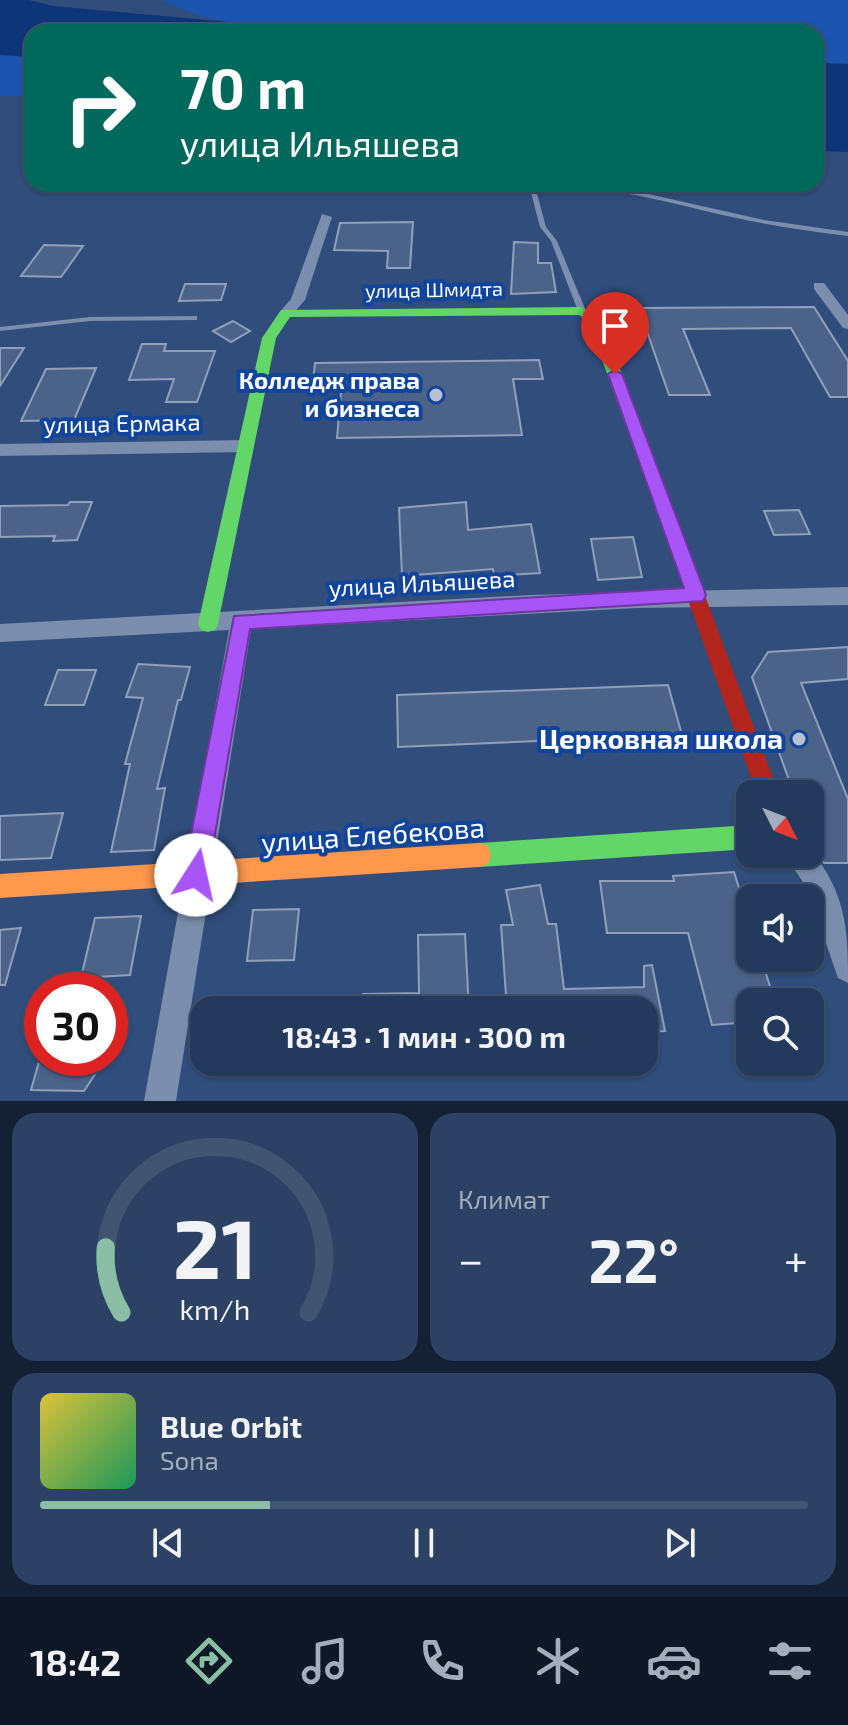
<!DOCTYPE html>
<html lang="ru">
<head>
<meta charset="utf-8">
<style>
  :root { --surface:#243a5d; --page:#2c4163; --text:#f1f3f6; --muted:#a3adbc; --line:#415472; --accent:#8abfa5 }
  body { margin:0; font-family:"Exo 2",sans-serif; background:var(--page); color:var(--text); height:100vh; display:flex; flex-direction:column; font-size:30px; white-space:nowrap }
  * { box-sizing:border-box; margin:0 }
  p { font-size:26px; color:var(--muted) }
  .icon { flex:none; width:44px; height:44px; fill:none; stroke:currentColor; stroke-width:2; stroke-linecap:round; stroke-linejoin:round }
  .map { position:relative; height:1101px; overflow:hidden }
  .details { display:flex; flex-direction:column; gap:12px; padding:12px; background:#142033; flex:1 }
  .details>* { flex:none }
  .top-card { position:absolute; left:24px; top:24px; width:800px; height:168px; border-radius:24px; box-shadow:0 2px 6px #0004,0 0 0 2px var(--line); background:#00695c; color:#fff; overflow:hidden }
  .needle { width:52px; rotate:132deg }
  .controls { position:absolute; left:736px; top:780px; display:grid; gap:16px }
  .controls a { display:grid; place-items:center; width:88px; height:88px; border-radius:16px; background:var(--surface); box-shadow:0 2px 6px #0004,0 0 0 2px var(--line); font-size:40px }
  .speed { position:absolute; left:24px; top:972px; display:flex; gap:16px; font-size:40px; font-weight:700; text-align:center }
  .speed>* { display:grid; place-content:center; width:104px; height:104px; border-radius:50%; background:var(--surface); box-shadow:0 2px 6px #0004,0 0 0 2px var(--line); line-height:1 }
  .speed .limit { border:12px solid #d22; background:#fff; color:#111 }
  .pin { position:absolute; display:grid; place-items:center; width:68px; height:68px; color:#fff; margin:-82px -34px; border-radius:50% 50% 50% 0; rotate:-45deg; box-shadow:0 0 8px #0007 }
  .pin .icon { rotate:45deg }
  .me { position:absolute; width:88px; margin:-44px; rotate:10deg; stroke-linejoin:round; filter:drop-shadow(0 0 6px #0008) }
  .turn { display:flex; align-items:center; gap:28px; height:168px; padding:0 24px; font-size:36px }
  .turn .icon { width:104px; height:104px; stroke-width:2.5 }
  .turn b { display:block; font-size:56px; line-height:68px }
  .big { font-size:60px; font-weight:700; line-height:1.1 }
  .details .widget { flex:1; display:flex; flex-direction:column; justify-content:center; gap:12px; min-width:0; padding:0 28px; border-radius:24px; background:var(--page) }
  .details .dial { align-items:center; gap:0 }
  .dial svg { height:208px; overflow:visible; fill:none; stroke:var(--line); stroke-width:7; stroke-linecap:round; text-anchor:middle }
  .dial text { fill:var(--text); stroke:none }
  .song { display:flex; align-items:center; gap:24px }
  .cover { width:96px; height:96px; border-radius:12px; background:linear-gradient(135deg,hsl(50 70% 55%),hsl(150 70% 35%)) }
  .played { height:8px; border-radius:4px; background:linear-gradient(90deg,var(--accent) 30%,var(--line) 30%) }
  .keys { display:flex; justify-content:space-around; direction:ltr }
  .heat { display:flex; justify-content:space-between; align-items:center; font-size:44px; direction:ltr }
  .details .tiles { flex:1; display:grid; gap:12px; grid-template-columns:1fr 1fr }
  .widget:last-child { grid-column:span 2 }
  .trip { position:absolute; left:190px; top:996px; width:468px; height:80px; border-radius:24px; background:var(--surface); box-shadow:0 2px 6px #0004,0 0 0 2px var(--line); font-weight:700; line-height:80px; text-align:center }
  .tabs { display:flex; height:128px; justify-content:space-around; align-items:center; background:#0e1725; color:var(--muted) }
  .tabs .icon { width:56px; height:56px }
  .tabs .selected { color:var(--accent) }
  .tabs b { font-size:36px; color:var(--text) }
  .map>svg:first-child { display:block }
</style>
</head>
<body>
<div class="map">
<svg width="848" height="1101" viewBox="0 0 848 1101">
  <rect width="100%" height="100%" fill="#304d7c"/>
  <path fill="#1c55af" d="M162,0H848V64L816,63V32H475C451,25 429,32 403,32C329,32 229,36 162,0Z
    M0,55L32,57V96H0Z"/>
  <path fill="#0d3578" d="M0,0H29L53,6L338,32H32V57L0,55Z
    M816,63L848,64V152L816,151Z"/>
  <path fill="#4c6389" stroke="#90a0bb" stroke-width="2" d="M413,222L410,268H387L388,251L334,250L340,223Z
    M514,242L538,243V263H551L556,292L511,294Z
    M44,245L83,246L61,277L21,276Z
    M185,284H226L221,300L179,301Z
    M814,307L848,361V397H830L791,328L683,329L710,395H669L639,308Z
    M233,321L250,331L231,342L213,331Z
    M142,344H166L164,351H215L197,402H166L174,379L129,380Z
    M0,348H24L0,386Z
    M539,360L543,379H513L522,435L337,438L342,381H313L315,363Z
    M96,368L74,420L21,421L46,369Z
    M70,502H92L77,540L53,541L55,536L0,537V506L68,505Z
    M466,502L468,530L531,524L540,573L494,576L493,569L402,576L399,508Z
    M799,510L810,534L774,535L764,511Z
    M633,537L642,577L598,580L591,539Z
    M848,647V679L801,683L848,799V863H824L810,839V794H794L752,677L768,652Z
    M138,664L190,667L181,700H178L157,789L165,788L154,850L111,852L130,764H125L143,698L126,697Z
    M58,670H96L84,705H45Z
    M668,685L682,735L398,747L397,695Z
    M63,813L51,858L0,860V816Z
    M734,872L750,923V958H761L775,1002H750V1022L712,1025L688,933H607L600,881H674L673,876Z
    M540,885L548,924H556L564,989L644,987V966L652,965L665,1031L644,1032V1010H507L501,925H513L506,890Z
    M299,909L294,960L247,961L253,910Z
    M141,916L130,975L81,978L95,918Z
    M21,928L5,985H0V930Z
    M465,934L469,1010H363V994L419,993L418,935Z
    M40,1058H106L84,1091L31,1090Z"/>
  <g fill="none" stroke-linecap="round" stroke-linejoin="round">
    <path fill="#7b8eae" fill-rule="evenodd" d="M540,184H589L626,189L764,220L848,232V236C809,231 771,226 732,217C668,203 606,183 539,188L536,190L546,227L557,241L586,311L582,313L578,311L551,241L540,227L530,189L535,185Z
      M194,316H197V320L90,321L0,331V327L90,317Z"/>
    <path fill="#7b8eae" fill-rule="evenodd" d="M322,214L332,217L305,300L291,316H281L279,313L291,299Z
      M814,283H824L848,315V329L843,328L814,289Z
      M244,440L253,446L244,452L0,456V444Z
      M848,587V605L636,608L251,629L176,1101H144L229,630L0,642V624L530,595Z
      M810,849C846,893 848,928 848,983L838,978L807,888L784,854H810Z"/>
    <path fill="#63d668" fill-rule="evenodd" d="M582,307L601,319L655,462L653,466L647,468L639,462L588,321L579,315L290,317L276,338L218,624L215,630L208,632L201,630L198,624L262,338L281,310Z
      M750,825V849L479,867L470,864L467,855L470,846L479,843Z"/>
    <path fill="#ff974d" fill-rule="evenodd" d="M479,843L488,846L491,855L488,864L479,867L0,898V874Z"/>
    <path fill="#b3261e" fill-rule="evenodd" d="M647,456L655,462L779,794H757L639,462Z"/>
  </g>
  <path fill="#a855f7" stroke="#6d37a1" stroke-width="2" d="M615,370L622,374L706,595L703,601L250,629L208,875L204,884L196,887L187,884L183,875L234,616L684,588L608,374Z"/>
  <g fill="#b7c1d1" stroke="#11459c" stroke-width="3">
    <circle cx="436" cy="395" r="8"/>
    <circle cx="799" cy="739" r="8"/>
  </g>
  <g text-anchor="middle" stroke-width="8" stroke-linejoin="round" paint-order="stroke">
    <g font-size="20" fill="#fff" stroke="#11459c">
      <text transform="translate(434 290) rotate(-1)" y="7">улица Шмидта</text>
    </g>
    <g font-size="24" font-weight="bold" fill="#fff" stroke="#11459c" text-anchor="end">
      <text x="420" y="389">Колледж права<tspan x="420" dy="28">и бизнеса</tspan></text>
    </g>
    <g font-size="24" fill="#fff" stroke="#11459c">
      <text transform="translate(122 424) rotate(-1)" y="8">улица Ермака</text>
      <text transform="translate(422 584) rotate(-3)" y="8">улица Ильяшева</text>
    </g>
    <g font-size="28" font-weight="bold" fill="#fff" stroke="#11459c" text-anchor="end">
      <text x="783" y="749">Церковная школа</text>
    </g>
    <g font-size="28" fill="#fff" stroke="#11459c">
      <text transform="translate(373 835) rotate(-4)" y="10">улица Елебекова</text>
    </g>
  </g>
</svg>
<div class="controls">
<a><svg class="needle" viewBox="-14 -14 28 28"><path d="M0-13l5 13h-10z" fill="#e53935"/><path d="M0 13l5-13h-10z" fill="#a3adbc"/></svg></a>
<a><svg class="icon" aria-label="sound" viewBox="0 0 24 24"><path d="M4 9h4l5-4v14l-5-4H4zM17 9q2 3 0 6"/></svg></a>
<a><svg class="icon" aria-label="search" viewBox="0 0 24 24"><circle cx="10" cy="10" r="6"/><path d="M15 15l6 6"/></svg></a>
</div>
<div class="speed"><div class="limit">30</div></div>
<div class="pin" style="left:615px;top:374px;background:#d93025"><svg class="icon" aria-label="arrive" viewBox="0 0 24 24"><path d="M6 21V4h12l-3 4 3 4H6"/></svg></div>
<svg class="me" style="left:196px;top:875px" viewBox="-20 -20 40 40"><circle r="19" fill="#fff"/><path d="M0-13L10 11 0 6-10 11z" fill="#a855f7"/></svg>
<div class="trip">18:43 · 1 мин · 300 m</div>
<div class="top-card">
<div class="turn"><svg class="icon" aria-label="right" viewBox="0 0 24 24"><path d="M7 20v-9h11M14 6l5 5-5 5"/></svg><div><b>70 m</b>улица Ильяшева</div></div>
</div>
</div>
<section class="details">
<div class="tiles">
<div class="widget dial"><svg viewBox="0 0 100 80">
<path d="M14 69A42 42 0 1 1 86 69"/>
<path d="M14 69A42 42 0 0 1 8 44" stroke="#8abfa5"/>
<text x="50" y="56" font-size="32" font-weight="700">21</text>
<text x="50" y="72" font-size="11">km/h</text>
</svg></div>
<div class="widget"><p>Климат</p>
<div class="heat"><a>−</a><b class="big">22°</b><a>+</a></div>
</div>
<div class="widget">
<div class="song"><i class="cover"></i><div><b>Blue Orbit</b><p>Sona</p></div></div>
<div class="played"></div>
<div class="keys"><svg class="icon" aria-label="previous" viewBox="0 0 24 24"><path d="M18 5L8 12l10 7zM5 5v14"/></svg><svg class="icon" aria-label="pause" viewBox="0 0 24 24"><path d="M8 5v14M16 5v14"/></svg><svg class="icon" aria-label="next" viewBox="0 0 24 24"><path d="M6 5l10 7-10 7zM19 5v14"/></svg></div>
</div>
</div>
</section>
<nav class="tabs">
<b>18:42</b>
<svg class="icon selected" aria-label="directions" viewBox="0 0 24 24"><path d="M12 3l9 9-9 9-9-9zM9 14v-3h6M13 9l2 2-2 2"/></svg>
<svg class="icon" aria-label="music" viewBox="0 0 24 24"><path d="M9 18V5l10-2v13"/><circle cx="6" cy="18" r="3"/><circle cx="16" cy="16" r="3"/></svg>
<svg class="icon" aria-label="phone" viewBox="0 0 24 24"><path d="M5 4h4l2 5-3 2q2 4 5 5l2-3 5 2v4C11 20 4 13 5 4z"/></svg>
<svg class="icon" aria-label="climate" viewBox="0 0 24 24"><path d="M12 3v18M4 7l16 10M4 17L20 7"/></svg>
<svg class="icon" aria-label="car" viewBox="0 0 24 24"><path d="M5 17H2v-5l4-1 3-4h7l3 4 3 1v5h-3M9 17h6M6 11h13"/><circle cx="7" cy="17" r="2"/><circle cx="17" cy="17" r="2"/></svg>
<svg class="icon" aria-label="filters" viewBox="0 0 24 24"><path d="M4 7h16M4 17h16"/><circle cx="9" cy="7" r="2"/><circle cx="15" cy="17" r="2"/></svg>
</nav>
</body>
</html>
